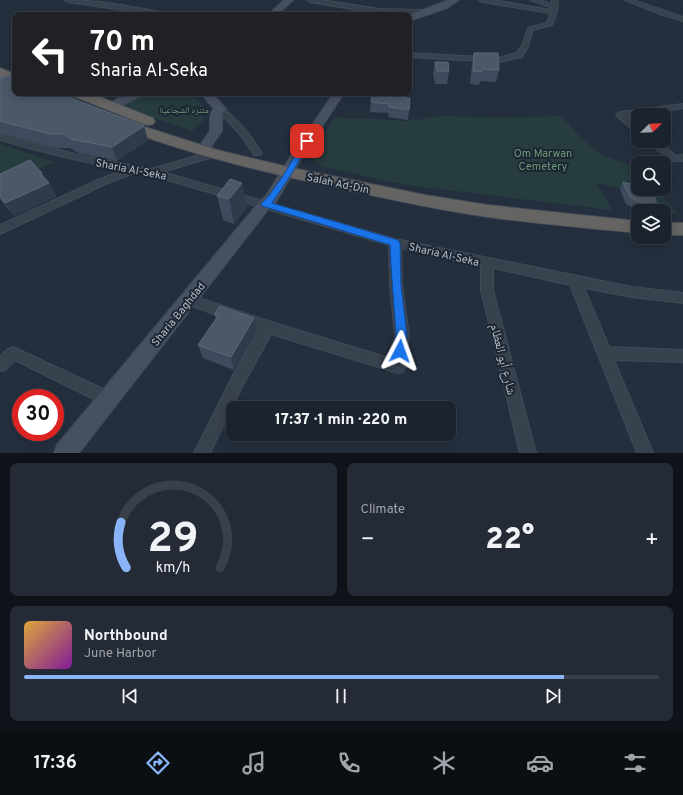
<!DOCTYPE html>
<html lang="en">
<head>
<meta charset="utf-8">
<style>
  :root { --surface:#1b232e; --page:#242b36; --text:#f1f3f6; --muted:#a0a4aa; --line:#39404a; --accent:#8ab4f8 }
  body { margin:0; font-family:Overpass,"Noto Naskh Arabic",sans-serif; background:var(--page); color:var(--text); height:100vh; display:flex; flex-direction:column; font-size:15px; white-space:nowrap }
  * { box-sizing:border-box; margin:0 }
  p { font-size:13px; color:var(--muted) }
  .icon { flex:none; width:22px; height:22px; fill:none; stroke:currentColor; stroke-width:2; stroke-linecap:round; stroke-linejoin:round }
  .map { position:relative; height:453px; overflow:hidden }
  .drawer { display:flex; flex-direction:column; gap:10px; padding:10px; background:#0f1319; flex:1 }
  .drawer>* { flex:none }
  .top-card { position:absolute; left:12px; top:12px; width:400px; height:84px; border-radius:8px; box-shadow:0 2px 10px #0003,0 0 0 1px var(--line); background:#202124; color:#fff; overflow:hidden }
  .needle { width:26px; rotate:67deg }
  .fabs { position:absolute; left:631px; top:108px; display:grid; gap:8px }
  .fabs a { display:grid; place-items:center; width:40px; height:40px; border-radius:8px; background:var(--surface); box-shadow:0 2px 10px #0003,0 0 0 1px var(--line); font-size:20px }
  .speed { position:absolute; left:12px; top:389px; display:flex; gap:8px; font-size:20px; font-weight:700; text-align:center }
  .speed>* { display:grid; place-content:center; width:52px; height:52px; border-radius:50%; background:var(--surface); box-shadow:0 2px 10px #0003,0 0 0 1px var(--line); line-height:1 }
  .speed .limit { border:6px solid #d22; background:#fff; color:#111 }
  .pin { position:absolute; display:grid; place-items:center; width:34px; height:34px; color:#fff; margin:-17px; border-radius:8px; box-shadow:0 2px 6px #0006 }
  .me { position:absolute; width:44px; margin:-22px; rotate:4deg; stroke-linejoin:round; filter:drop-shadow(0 0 3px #0008) }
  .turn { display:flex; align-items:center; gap:14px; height:84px; padding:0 12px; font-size:18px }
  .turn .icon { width:52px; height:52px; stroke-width:2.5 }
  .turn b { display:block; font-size:28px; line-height:34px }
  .big { font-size:30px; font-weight:800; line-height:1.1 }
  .drawer .widget { flex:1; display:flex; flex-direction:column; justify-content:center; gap:6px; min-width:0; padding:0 14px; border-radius:8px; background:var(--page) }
  .drawer .dial { align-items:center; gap:0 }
  .dial svg { height:104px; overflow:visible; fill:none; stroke:var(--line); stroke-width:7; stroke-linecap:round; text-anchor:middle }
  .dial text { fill:var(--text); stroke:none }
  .song { display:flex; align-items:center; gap:12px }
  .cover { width:48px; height:48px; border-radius:6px; background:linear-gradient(135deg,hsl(40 70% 55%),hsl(290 70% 35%)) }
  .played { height:4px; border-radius:2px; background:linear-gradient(90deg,var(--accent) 85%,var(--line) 85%) }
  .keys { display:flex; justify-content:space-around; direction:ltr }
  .heat { display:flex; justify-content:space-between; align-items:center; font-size:22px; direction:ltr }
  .drawer .tiles { flex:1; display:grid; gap:10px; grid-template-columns:1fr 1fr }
  .widget:last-child { grid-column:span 2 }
  .trip { position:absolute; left:226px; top:401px; width:230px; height:40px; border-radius:8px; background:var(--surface); box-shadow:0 2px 10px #0003,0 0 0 1px var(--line); font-weight:800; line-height:40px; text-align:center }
  .tab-bar { display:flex; height:64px; justify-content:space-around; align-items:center; background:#0b0e12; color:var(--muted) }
  .tab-bar .icon { width:28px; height:28px }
  .tab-bar .active { color:var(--accent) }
  .tab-bar b { font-size:18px; color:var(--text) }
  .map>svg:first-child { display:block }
</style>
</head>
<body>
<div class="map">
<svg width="683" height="453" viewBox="0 0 683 453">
  <rect width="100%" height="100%" fill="#242f3e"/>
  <path fill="#263c3f" d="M147,93H192L203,107V121L192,131L119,106L138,95Z
    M442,116L503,118L561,116C573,129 585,143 600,153C611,160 625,163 638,166V189H657L677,213H664V211H656L650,195L596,183L612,210L406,185L323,167L314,163L310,156L335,117L355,119L357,118L408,121Z
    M0,144L54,162L0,188Z"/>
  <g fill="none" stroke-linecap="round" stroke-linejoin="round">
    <defs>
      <path id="minor" d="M65,0C99,0 133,7 166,13L169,15H156L68,2Z
        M307,0H321L380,9L423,10L426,12C412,22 330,5 310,2Z
        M479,0H493L551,10V7L530,0H539L552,4V0H558L557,12L552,25L533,30L528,46L522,57L499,62L409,57V53L499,58L516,53L522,46L528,28L547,23L550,13L482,2Z
        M625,0H633L683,17V21L660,14Z
        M683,104V108L627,117L638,126V133L635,132L616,115L620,112Z
        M220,106L223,107L246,130L262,153L260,155H254L240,134L216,109Z
        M0,134L75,154L151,169L213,151L218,154L216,156L162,172L395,239L632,287L683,293V303L632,297L584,288L609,347L683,350V362L614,360L653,453H637L570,285L493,268V290L536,453H520L481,290V266L401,248L402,285L409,336L405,367L403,372L398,373L271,334L242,387L210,453H194L232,377L259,330L186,304L184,300L186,296L190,295L268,321L392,359L395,336L390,285L389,245L150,175L137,172L108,183L0,234V225L100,179L124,170C82,162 41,152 0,140Z
        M647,141H658L676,156L683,155V161H671Z
        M13,347L114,394L116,399L114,404L109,406L104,404L15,360L5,370L0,371V356L8,349Z"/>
      <path id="secondary" d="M284,0H293L277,15H268Z
        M449,0H459L447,8L409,21V15Z
        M129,93H143L142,95L116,108H108L106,106L108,104Z
        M201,93H212L226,109L222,114V131L206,154H198L196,151L210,131V113L214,109Z
        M334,93H344L304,154L276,202L270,207L79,453H54L57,445L260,201L266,196L292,154Z"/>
      <path id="trunk" d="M0,68L15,74V83L0,77Z
        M71,93H90L153,118L155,121L153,124L148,125L143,124L73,96Z
        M123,120L217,150L288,167L425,195L488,205L638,221V233C588,228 538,224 488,217C431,209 375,196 319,184C251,169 183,152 118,127L116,124L118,121Z
        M664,223H683V235H664Z"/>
    </defs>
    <use href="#minor" stroke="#414a57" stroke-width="2"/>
    <use href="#secondary" stroke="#414a57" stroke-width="2"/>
    <use href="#trunk" stroke="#434c59" stroke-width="2"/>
    <use href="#minor" fill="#38414e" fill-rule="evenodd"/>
    <use href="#secondary" fill="#465061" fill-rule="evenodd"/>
    <use href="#trunk" fill="#656462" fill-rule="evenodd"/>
  </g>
  <path fill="#3f4b5c" d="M474,53L499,70L496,82L480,81L479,85L470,84L472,65Z
    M435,62L449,71L447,84H435L433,74Z
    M0,78L144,126L148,140L117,161L78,153L70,148H57L0,133Z
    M405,98L409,110L408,120L388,117L389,113L370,112L371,102Z
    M0,174L46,179L49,183L56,196L14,216L0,199Z
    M230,179L247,207L234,224L223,220L217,196Z
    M623,182L657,205L654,211H646L635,209L626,204L620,189Z
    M214,314L257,331L234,370L203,358L198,345L216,319Z"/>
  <path fill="#2f3b4b" d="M144,126L148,140L117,161L112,147Z
    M42,173L48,183H49L56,196L14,216L5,203Z
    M242,183L247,207L234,224L229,199Z
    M254,318L257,331L234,370L231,357Z"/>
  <path fill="#4b5868" stroke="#5c6777" d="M474,53H498L499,70L482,69V72L473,71Z
    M435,62H448L449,71H437Z
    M11,75L15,76V93H58L144,126L112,147L71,139L63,134H50L0,121V78Z
    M372,93H405V98H410L409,110L389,107V104L371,102Z
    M30,160L42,173L41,174L49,183L5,203L0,196V174Z
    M230,179L242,183L229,199L217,196Z
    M623,182L638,186V189H652L657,205L639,202L630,197Z
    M220,306L254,318L231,357L198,345L218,316L214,314Z"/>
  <path fill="#1a73e8" stroke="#114b97" d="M305,139H310L311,141L290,176L272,203L398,240L400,243L401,285L407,336L404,355L400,356L396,355C392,348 396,340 396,333C394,303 391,274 390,245L262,206L261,204L268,197L283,176Z"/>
  <g text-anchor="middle" stroke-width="4" stroke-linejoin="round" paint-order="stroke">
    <g font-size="9" fill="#6b9a76" stroke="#1d2633">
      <text x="184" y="113">متنزه الشجاعية</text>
    </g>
    <g font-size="11" fill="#6b9a76" stroke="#1d2633">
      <text x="543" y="157">Om Marwan<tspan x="543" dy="13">Cemetery</tspan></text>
    </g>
    <g font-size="11" fill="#b4bcc9" stroke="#1d2633">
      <text transform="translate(131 169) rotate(11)" y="4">Sharia Al-Seka</text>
      <text transform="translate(338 183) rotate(12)" y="4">Salah Ad-Din</text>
      <text transform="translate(444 254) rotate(13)" y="4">Sharia Al-Seka</text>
      <text transform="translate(178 314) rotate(-51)" y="4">Sharia Baghdad</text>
    </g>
    <g font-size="13" fill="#b4bcc9" stroke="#1d2633">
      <text transform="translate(504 359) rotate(76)" y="5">شارع أبو العظام</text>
    </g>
  </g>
</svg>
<div class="fabs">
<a><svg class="needle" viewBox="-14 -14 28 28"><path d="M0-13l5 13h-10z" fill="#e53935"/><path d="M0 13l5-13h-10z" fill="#a0a4aa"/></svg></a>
<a><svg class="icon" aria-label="search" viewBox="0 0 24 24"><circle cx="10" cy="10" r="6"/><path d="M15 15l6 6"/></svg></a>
<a><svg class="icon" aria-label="layers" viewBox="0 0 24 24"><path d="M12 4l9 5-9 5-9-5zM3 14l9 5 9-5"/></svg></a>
</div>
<div class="speed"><div class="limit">30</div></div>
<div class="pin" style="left:307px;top:141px;background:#d93025"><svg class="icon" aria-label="arrive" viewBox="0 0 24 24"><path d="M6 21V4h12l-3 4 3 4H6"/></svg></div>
<svg class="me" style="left:400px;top:351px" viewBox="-20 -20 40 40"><path d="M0-17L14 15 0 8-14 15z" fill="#1a73e8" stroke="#fff" stroke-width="4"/></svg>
<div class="trip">17:37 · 1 min · 220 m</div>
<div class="top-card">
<div class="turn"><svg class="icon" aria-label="left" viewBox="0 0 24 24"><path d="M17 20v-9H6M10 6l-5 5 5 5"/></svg><div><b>70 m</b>Sharia Al-Seka</div></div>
</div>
</div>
<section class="drawer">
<div class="tiles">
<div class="widget dial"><svg viewBox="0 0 100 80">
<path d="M14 69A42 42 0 1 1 86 69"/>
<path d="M14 69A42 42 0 0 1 10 34" stroke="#8ab4f8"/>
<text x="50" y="56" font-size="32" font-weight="700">29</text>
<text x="50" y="72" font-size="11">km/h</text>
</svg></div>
<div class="widget"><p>Climate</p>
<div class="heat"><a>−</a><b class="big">22°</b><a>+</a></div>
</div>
<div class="widget">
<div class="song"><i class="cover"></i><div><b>Northbound</b><p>June Harbor</p></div></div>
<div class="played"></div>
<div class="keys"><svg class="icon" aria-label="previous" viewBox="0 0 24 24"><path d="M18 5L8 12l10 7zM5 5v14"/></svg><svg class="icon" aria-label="pause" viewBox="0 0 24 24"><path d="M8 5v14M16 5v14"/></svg><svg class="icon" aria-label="next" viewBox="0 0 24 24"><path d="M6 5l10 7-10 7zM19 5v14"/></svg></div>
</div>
</div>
</section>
<nav class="tab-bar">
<b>17:36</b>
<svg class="icon active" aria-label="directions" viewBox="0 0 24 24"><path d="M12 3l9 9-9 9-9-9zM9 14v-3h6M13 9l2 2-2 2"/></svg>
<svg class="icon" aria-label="music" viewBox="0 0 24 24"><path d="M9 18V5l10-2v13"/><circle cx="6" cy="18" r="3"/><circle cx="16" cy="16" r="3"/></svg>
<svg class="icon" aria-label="phone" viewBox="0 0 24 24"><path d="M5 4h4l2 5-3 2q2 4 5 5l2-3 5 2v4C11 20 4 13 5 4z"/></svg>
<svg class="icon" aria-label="climate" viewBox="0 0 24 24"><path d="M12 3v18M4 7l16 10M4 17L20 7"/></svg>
<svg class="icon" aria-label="car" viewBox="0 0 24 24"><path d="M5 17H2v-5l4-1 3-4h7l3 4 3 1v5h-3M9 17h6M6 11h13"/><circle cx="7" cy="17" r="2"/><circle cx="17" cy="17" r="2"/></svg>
<svg class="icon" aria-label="filters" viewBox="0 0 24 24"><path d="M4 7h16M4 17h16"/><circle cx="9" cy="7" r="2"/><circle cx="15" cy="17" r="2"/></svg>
</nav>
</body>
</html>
